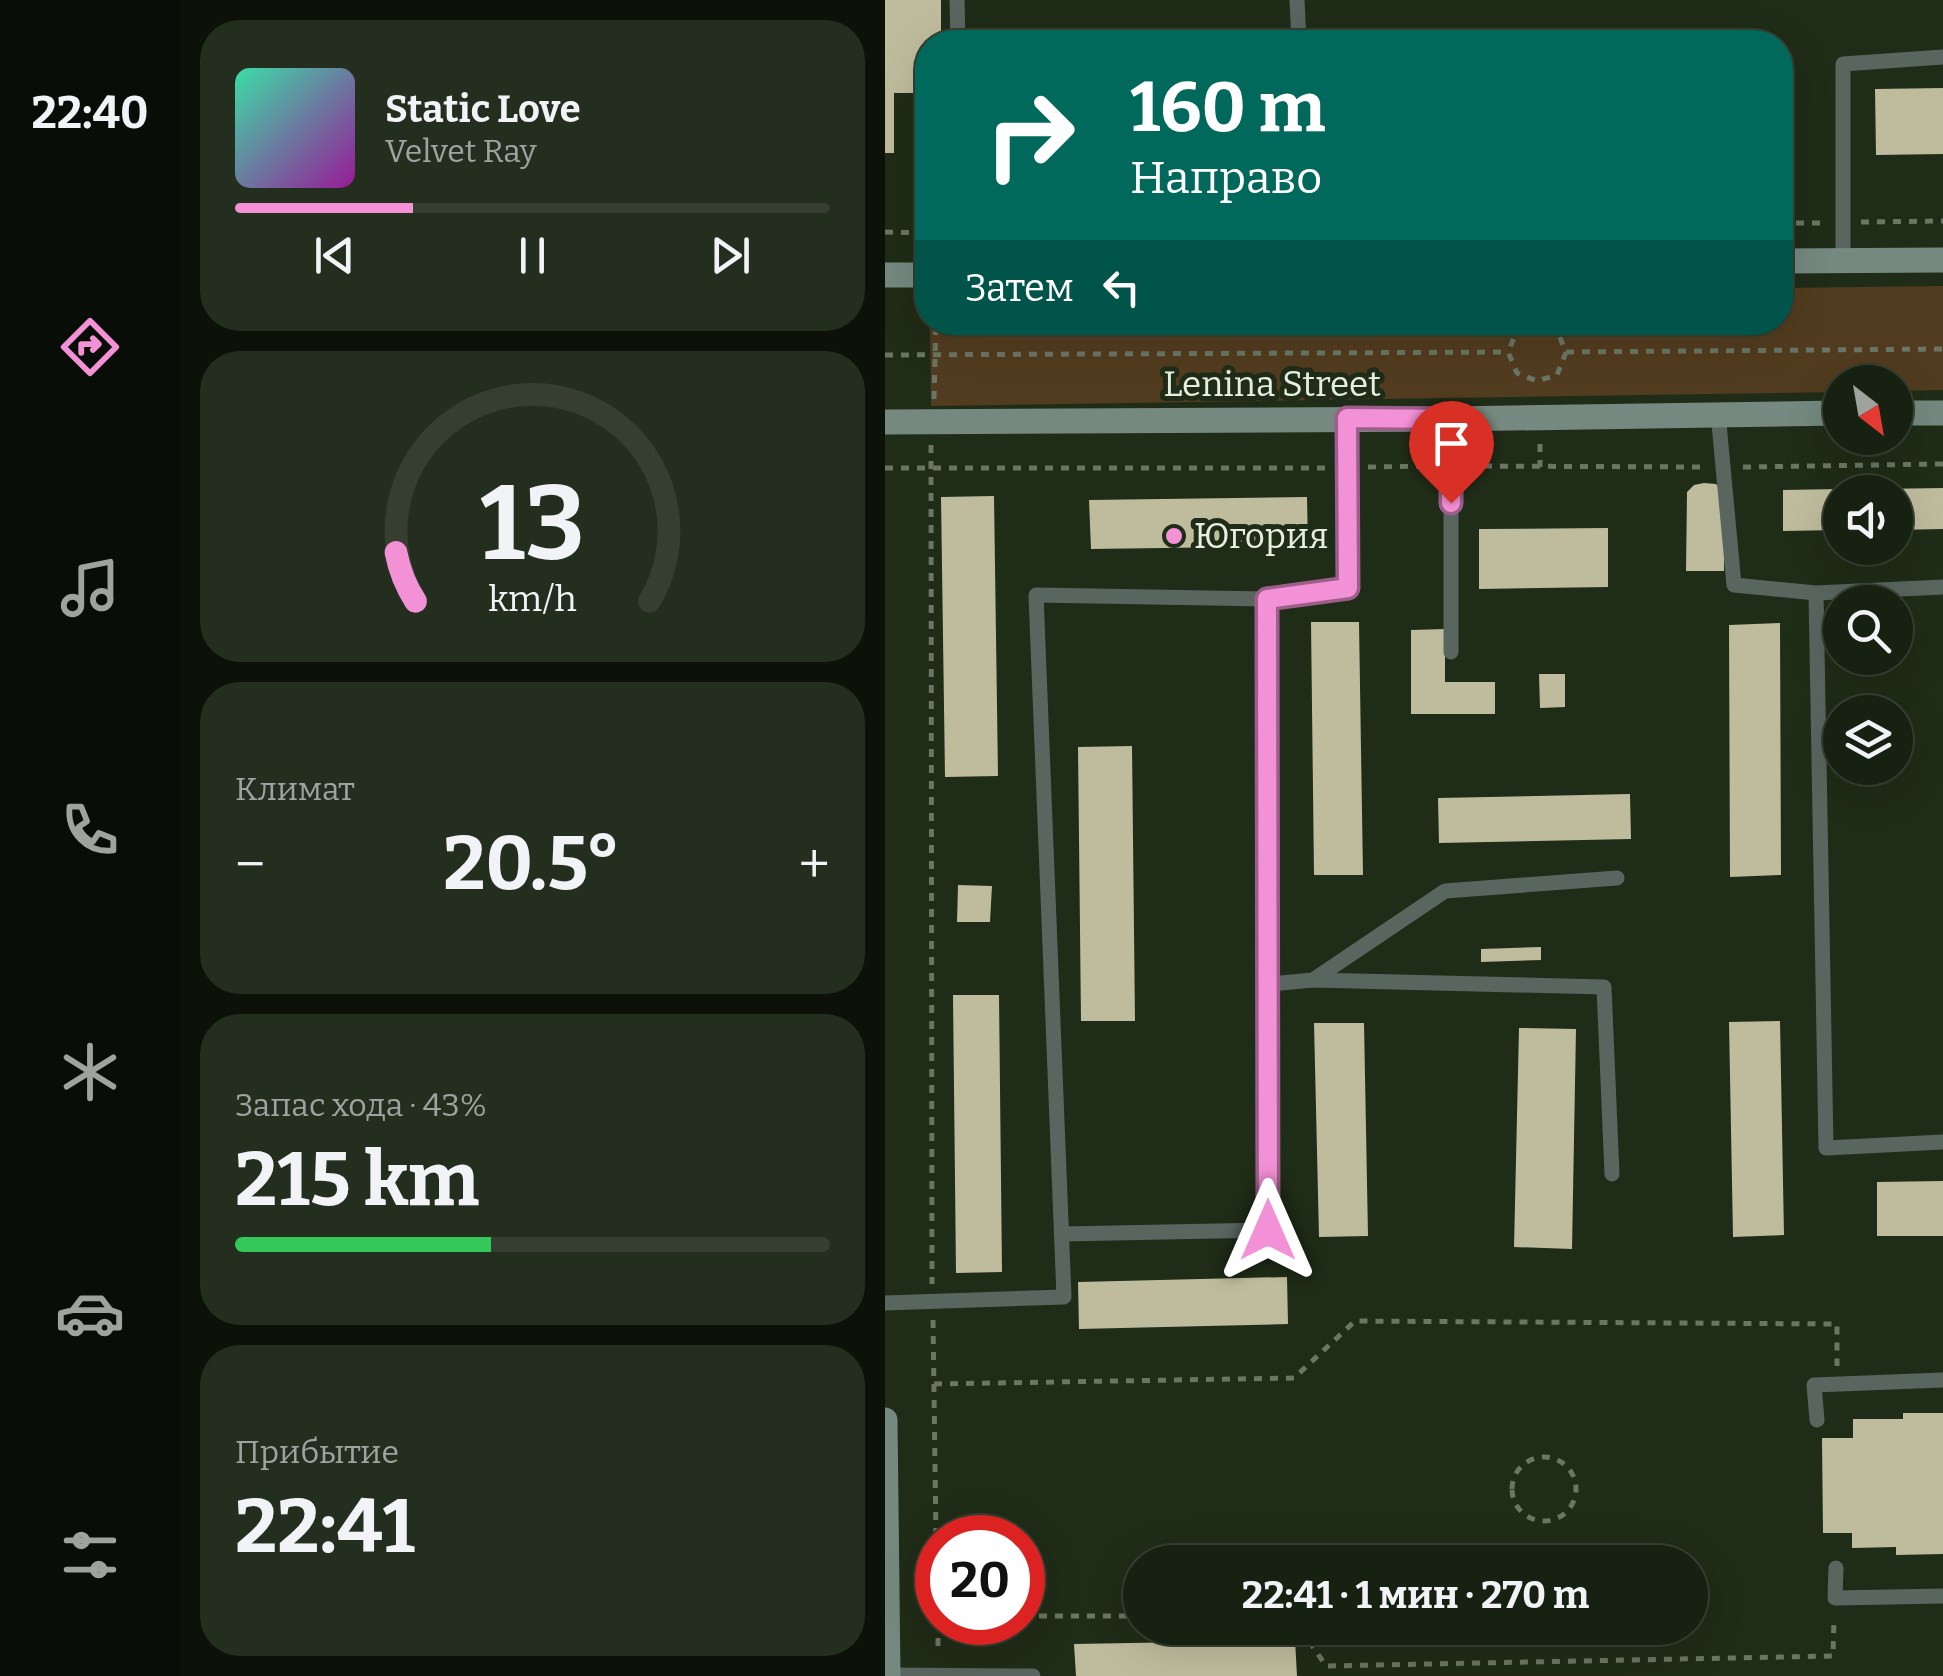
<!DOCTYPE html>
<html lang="ru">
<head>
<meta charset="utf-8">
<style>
  :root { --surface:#172111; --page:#242e1f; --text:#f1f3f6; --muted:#9ea39f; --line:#363e31; --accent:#f391d6 }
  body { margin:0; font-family:Bitter,serif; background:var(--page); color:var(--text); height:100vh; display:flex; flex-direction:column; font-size:38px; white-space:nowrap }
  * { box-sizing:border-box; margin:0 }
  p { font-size:32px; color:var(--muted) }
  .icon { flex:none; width:55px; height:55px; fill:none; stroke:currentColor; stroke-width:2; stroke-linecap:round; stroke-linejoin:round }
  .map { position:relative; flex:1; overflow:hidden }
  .sheet { display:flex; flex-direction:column; gap:20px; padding:20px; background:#0d1209; width:705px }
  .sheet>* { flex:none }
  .hud { position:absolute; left:30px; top:30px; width:878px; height:305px; border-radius:40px; box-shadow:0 10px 40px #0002,0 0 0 2px var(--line); background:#00695c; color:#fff; overflow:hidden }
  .needle { width:65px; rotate:149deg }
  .controls { position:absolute; left:938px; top:365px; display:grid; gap:20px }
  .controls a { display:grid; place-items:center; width:90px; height:90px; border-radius:50%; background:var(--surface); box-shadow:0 10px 40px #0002,0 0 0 2px var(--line); font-size:50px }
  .speed { position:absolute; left:30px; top:1515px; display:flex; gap:20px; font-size:50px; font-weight:700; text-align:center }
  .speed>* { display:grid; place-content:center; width:130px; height:130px; border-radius:50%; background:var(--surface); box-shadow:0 10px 40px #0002,0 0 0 2px var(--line); line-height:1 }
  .speed .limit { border:15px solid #d22; background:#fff; color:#111 }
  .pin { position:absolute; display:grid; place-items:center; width:85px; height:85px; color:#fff; margin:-102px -42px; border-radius:50% 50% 50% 0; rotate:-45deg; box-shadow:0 0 10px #0007 }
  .pin .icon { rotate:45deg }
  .me { position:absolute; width:110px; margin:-55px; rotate:0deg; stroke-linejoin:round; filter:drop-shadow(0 0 8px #0008) }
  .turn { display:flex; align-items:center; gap:35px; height:210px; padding:0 50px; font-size:45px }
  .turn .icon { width:130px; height:130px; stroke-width:2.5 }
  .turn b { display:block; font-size:70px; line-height:85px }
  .then { display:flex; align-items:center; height:95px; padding:0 50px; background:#0003; gap:20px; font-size:38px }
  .big { font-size:75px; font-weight:700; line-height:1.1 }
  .sheet .card { flex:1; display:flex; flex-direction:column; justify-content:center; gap:15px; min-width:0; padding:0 35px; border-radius:40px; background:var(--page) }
  .sheet .dial { align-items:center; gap:0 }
  .dial svg { height:260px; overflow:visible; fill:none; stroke:var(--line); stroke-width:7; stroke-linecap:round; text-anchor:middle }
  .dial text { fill:var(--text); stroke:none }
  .song { display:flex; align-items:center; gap:30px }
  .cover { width:120px; height:120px; border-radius:15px; background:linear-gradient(135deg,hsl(160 70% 55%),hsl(300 70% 35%)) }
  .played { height:10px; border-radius:5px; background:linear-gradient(90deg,var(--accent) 30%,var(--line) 30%) }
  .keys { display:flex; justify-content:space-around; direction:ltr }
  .heat { display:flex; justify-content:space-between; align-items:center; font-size:55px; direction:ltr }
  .charge { height:15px; border-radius:8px; background:linear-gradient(90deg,#34c759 43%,var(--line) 0) }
  .trip { position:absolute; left:238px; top:1545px; width:585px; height:100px; border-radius:50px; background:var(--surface); box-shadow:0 10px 40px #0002,0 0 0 2px var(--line); font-weight:700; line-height:100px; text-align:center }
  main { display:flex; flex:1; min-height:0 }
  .dock { display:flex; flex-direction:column; width:180px; justify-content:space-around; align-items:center; background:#090d07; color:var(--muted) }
  .dock .icon { width:70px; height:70px }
  .dock .on { color:var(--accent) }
  .dock b { font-size:45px; color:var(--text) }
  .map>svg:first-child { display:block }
</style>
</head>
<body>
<main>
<nav class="dock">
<b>22:40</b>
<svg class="icon on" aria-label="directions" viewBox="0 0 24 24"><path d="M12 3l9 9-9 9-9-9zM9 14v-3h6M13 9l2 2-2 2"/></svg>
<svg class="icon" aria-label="music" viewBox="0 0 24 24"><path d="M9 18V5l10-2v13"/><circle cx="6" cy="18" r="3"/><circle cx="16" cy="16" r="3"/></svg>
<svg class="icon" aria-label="phone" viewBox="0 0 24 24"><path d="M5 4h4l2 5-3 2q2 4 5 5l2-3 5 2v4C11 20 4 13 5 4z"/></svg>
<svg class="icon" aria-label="climate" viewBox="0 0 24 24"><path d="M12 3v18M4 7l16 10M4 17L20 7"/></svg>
<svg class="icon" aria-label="car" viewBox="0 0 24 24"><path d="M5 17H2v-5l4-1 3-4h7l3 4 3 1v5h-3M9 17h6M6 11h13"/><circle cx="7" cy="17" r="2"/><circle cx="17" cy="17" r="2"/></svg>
<svg class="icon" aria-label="filters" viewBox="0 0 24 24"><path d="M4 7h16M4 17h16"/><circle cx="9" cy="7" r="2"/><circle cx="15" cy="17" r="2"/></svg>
</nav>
<section class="sheet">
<div class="card">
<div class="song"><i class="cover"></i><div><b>Static Love</b><p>Velvet Ray</p></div></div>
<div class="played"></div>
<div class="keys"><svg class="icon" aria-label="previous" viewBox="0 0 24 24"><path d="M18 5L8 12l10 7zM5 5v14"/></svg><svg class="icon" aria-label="pause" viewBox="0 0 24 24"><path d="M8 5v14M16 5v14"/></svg><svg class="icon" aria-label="next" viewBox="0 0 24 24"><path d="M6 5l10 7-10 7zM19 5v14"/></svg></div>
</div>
<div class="card dial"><svg viewBox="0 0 100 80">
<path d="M14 69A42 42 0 1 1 86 69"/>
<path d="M14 69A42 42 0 0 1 8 54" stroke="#f391d6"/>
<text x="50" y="56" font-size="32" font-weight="700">13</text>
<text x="50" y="72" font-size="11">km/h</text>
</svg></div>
<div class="card"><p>Климат</p>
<div class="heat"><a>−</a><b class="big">20.5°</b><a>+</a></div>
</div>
<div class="card"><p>Запас хода · 43%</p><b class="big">215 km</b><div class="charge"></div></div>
<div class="card"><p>Прибытие</p><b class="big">22:41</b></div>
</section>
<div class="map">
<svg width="1058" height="1676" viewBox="0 0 1058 1676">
  <rect width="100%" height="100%" fill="#1f2c17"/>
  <path fill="#523c1f" d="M1058,286V390L1010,391V382H955V392L46,406L45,323L895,322V288Z"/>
  <path fill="#bfbc9e" d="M0,0H56V42H42V93H9V153H0Z
    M895,63L910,71L895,104Z
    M1058,88V154L991,155L990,89Z
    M819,483L831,484L839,494V571H801L802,492L809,485Z
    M1058,488V529L1010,530V492H991V489Z
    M955,489V530L898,531V490Z
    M109,496L113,776L60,777L56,497Z
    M422,497L423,546L206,549L204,500Z
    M723,528V587L594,589V529Z
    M426,622H474L478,875H429Z
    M895,623L896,875L845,877L844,625Z
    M560,629V682H610V714H526V630Z
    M654,674H680V707L655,708Z
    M247,746L250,1021H196L193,747Z
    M745,794L746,839L554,843L553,798Z
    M73,885L107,886L105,922H72Z
    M656,947V960L596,962V949Z
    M68,995H114L117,1272L71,1273Z
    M895,1021L899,1235L848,1237L844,1022Z
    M429,1023H479L483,1236L434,1237Z
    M634,1028L691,1029L687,1249L629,1247Z
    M1058,1181V1236H992V1182Z
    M402,1277L403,1324L194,1329L193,1282Z
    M1018,1413H1058V1554L1011,1555V1547L967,1548V1533H938L937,1438H968V1419H1018Z
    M410,1640L412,1676H191L189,1644Z"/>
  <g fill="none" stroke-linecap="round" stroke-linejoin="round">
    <path stroke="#6a7563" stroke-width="5" stroke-dasharray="8 8" stroke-linecap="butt" d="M976,222L1058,221
      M895,223H940
      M0,232L42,233
      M648,322L673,333L681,352L672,375L652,381L632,373L623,352L632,331Z
      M681,352L1058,349
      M0,355L623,352
      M49,399L51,322
      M655,444V467
      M46,445L47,1284
      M583,466L817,467
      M483,467L547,466
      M858,467L1058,464
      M0,468H442
      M48,1320L52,1610
      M49,1384L409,1378L470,1321L952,1324V1366
      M627 1489a32 32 0 1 1 64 0a32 32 0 1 1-64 0Z
      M138,1616H255
      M53,1622V1654
      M415,1628L441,1666L948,1656L949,1618"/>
    <path stroke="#596660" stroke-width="15" d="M72,0L73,42
      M412,0L414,42
      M958,260V64L1058,57
      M833,413L849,585L931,593L1058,587
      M566,419V652
      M931,593L941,1148L1058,1142
      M428,980L560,891L732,878
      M385,984L428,980L719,987L727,1174
      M177,1234L383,1230L382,599
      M0,1303L179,1297L151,595L382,599L463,588L462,418
      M932,1420L929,1385L1058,1380
      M951,1568L950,1598L1058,1596
      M0,1675L148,1676"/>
    <path stroke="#758980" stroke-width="25" d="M895,261L1058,260
      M0,275H42
      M1010,413H1058
      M0,422L566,419L955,413
      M0,1420L3,1676"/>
  </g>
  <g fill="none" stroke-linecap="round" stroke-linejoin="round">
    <defs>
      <path id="route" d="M383,1230L382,599L463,588L462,418L566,419V503"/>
    </defs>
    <use href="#route" stroke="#9e5e8b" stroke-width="25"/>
    <use href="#route" stroke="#f391d6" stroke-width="18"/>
  </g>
  <circle fill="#f391d6" stroke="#1f2c17" stroke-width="4" cx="289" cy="536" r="10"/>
  <g text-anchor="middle" stroke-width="10" stroke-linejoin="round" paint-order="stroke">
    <g font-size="35" fill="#e6eee0" stroke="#1f2c17">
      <text x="387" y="396">Lenina Street</text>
    </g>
    <g font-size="35" fill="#e6eee0" stroke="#1f2c17" text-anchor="start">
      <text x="309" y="548">Югория</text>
    </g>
  </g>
</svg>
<div class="controls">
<a><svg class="needle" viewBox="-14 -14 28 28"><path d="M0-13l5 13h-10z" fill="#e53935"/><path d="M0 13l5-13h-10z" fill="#9ea39f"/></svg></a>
<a><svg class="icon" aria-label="sound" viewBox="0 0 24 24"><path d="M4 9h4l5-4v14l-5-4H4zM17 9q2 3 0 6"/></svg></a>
<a><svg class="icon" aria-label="search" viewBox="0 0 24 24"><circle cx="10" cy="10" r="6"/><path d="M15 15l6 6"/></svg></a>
<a><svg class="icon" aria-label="layers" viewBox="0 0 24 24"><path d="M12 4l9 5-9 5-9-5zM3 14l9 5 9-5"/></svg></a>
</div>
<div class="speed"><div class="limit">20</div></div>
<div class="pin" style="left:566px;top:503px;background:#d93025"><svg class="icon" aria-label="arrive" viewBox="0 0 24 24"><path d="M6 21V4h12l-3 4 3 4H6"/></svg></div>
<svg class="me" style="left:383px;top:1230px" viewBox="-20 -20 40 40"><path d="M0-17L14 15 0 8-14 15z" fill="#f391d6" stroke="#fff" stroke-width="4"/></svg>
<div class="trip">22:41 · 1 мин · 270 m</div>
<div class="hud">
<div class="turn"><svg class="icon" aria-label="right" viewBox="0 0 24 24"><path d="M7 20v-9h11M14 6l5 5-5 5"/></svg><div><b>160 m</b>Направо</div></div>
<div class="then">Затем<svg class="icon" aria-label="left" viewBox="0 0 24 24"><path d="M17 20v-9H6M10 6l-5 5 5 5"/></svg></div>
</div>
</div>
</main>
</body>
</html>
